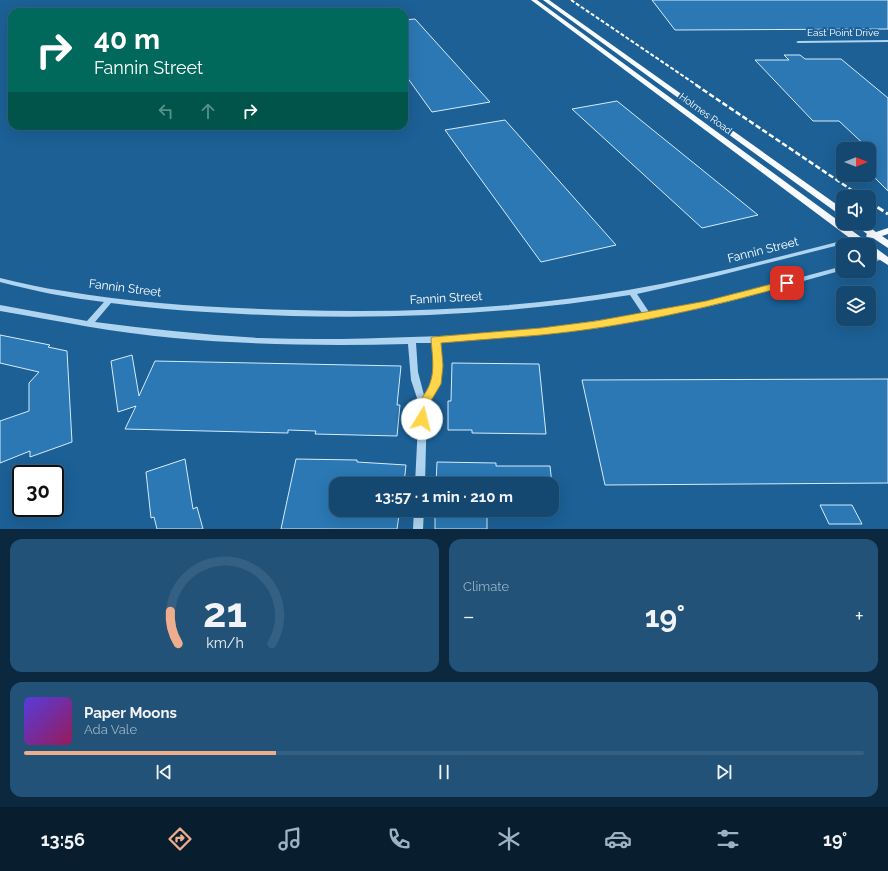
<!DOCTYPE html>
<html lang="en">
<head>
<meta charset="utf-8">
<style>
  :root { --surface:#154870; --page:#225278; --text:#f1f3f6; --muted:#9db2c3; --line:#346083; --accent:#eead8d }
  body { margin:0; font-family:Raleway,sans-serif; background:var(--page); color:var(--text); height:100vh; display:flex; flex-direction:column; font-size:15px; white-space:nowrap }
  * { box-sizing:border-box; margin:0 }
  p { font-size:13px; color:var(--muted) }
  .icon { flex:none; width:22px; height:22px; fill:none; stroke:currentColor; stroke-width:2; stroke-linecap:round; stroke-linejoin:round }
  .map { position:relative; height:529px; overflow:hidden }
  .details { display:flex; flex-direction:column; gap:10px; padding:10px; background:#0c283e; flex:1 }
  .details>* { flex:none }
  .guide { position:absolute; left:8px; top:8px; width:400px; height:122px; border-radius:12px; box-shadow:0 4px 16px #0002,0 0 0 1px var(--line); background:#00695c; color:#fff; overflow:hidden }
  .needle { width:26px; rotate:90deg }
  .controls { position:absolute; left:836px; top:142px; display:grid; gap:8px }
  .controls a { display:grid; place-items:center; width:40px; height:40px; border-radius:8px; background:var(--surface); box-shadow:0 4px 16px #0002,0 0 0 1px var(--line); font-size:20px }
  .speed { position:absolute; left:12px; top:465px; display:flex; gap:8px; font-size:20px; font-weight:700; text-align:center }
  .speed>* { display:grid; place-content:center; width:52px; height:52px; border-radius:50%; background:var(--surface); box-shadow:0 4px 16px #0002,0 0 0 1px var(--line); line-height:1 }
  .speed .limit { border:2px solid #111; border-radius:6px; background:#fff; color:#111 }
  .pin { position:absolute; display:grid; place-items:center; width:34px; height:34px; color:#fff; margin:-17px; border-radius:8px; box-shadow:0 2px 6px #0006 }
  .me { position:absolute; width:44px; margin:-22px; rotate:9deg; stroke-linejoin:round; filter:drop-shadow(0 0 3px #0008) }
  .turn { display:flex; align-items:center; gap:14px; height:84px; padding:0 20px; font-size:18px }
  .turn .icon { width:52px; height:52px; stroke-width:2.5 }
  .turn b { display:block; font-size:28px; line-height:34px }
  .lanes { display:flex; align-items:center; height:38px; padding:0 20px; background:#0003; justify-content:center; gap:20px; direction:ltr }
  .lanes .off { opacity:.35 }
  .big { font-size:30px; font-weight:700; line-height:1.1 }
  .details .widget { flex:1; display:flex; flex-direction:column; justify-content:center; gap:6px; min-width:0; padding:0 14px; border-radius:12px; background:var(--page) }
  .details .dial { align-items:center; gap:0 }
  .dial svg { height:104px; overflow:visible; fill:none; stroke:var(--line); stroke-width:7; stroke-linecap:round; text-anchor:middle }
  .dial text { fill:var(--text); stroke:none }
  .song { display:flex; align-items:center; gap:12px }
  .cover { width:48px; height:48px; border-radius:6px; background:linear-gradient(135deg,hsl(250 70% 55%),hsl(330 70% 35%)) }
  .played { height:4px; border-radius:2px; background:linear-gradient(90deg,var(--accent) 30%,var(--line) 30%) }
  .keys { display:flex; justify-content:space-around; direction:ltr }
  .heat { display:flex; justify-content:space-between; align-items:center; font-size:22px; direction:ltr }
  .details .tiles { flex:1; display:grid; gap:10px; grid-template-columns:1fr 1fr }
  .widget:last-child { grid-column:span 2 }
  .trip { position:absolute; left:329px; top:477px; width:230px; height:40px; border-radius:12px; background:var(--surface); box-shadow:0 4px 16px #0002,0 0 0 1px var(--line); font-weight:700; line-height:40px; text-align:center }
  .menu { display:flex; height:64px; justify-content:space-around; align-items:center; background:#081d2d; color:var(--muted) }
  .menu .icon { width:28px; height:28px }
  .menu .current { color:var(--accent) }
  .menu b { font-size:18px; color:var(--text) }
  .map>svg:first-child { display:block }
</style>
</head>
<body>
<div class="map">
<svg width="888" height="529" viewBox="0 0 888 529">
  <rect width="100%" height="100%" fill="#1c6096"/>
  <path fill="#2b78b4" stroke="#d6ebfb" d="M652,0H888V29L675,30Z
    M415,19L490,102L432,112L404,73V20Z
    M784,55H800L805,59H841L888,98V191L869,172V149L839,121H813L755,60H789Z
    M617,101L758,215L702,228L572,109Z
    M505,120L616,245L541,262L445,130Z
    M0,335L50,345L48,347L67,351L72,442L30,457V451L0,463V421L29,411V383L39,372L0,363Z
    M132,355L139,396L155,361L401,366L397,405H400L397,436L315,434L316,431L288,430V433L125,429L136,406L118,412L111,361Z
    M452,363L539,364L546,434L472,433V430H448V401H451Z
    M888,379V483L605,485L582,380Z
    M185,459L193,509L197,507L203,529H157L154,517L151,518L146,472Z
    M296,459L357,460V462L406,465L404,484H336V513L399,515L397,529H281Z
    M437,462L496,463V466H550L552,484H436Z
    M820,505H852L862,524H829Z
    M435,515L487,517V529H435Z"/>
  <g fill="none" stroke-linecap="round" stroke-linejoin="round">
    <path fill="#afd4ef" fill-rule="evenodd" d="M888,40V42L798,43L796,42L798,41Z
      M857,237L859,238L860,239L859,240L717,276L637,294L649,312L698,303L735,295L843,266V270L735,300L698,309L651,317L648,319L646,318C578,330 509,337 440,342L442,366L440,384L427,405L425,484H415L419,404L411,380L408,344C330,346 252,345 174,338C116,333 58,321 0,311V305L87,321L104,302C69,298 34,291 0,282V278C21,283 42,288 64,291C140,304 217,308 294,310C405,313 518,309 628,290C705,277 781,256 857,237ZM630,295L642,313C566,327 488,335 411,337C361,339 311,340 260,338C205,335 150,329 95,322L111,303C172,311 232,314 292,316C406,319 518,313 630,295ZM416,343H432L434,366L432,383L424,395L418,372Z
      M882,255H884L885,257L884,259L869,263V259Z
      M414,510H424L423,529H413Z"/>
    <path fill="#f8fbff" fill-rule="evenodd" d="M531,0H537L888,257V265L869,253V245H859Z
      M543,0H549L843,209V216L840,215Z
      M853,223H864L876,232L888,228V234L882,236L888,240V248L873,238H868L866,236L867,234Z"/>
    <path stroke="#fff" stroke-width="2" stroke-dasharray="4 2" stroke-linecap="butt" d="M571,0L698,86"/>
    <path stroke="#fff" stroke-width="2.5" stroke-dasharray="5.5 2.5" stroke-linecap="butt" d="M696,85L862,197"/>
    <path stroke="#fff" stroke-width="3" stroke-dasharray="7 3" stroke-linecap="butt" d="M860,196L862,197
      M869,202L888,214"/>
  </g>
  <path fill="#ffd54a" stroke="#a68a30" d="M787,280L790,281L791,283L790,285C708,308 625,327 541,335C508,338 474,340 441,343L443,366L441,384L429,404L428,419L427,423L422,424L418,423C410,406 426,397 430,383C435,370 432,353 431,339L432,337L541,328L596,321L706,301Z"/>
  <g text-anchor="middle" stroke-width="4" stroke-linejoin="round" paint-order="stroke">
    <g font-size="10" fill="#fff" stroke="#1c6096">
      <text x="843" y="36">East Point Drive</text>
      <text transform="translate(706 113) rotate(36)" y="4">Holmes Road</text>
    </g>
    <g font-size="12" fill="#fff" stroke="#1c6096">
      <text transform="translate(763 250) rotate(-14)" y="4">Fannin Street</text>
      <text transform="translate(125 288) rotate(7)" y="4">Fannin Street</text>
      <text transform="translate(446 298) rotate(-3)" y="4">Fannin Street</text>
    </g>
  </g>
</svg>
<div class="controls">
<a><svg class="needle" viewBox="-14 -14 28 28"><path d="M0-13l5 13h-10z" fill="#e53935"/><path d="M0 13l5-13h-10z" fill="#9db2c3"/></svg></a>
<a><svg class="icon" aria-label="sound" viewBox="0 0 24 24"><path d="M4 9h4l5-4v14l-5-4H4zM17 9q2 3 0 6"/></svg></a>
<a><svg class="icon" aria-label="search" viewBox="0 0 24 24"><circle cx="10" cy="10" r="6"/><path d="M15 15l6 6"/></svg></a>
<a><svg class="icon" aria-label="layers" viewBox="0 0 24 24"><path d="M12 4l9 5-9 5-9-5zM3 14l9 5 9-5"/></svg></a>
</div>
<div class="speed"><div class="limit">30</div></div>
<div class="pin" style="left:787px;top:283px;background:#d93025"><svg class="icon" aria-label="arrive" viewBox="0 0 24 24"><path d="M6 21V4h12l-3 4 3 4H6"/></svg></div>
<svg class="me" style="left:422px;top:419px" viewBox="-20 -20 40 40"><circle r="19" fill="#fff"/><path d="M0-13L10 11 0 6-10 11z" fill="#ffd54a"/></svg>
<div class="trip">13:57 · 1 min · 210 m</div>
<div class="guide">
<div class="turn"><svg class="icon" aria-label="right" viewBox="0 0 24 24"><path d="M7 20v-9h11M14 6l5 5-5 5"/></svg><div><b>40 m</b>Fannin Street</div></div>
<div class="lanes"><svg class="icon off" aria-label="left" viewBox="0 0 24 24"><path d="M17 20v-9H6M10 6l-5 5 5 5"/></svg><svg class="icon off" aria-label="ahead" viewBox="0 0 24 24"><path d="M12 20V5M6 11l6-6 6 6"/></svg><svg class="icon" aria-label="right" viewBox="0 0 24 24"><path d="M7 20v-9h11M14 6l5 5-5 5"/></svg></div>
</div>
</div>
<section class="details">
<div class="tiles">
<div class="widget dial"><svg viewBox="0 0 100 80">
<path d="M14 69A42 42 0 1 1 86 69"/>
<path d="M14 69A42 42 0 0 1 8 44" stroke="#eead8d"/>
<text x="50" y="56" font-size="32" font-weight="700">21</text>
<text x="50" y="72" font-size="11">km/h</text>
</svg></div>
<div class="widget"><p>Climate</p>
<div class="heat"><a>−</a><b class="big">19°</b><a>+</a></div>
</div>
<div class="widget">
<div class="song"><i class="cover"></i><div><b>Paper Moons</b><p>Ada Vale</p></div></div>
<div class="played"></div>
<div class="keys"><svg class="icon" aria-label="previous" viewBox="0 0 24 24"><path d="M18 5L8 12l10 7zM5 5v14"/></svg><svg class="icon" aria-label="pause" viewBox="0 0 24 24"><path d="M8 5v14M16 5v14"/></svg><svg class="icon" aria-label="next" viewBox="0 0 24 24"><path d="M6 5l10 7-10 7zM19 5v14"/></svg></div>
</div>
</div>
</section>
<nav class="menu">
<b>13:56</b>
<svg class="icon current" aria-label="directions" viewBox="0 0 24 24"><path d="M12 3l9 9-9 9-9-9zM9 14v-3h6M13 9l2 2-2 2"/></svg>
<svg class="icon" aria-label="music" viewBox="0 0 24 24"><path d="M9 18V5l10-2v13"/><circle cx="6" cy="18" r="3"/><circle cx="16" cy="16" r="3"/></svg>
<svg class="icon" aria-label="phone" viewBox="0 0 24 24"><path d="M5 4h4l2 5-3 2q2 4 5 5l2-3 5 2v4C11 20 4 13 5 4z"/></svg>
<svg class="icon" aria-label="climate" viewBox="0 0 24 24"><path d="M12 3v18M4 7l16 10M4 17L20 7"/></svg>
<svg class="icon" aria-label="car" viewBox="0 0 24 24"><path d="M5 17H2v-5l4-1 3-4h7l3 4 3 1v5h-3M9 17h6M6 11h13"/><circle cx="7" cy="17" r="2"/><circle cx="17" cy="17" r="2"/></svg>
<svg class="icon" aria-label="filters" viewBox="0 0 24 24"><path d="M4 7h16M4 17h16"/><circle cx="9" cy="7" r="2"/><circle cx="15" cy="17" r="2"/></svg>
<b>19°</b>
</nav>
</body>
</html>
